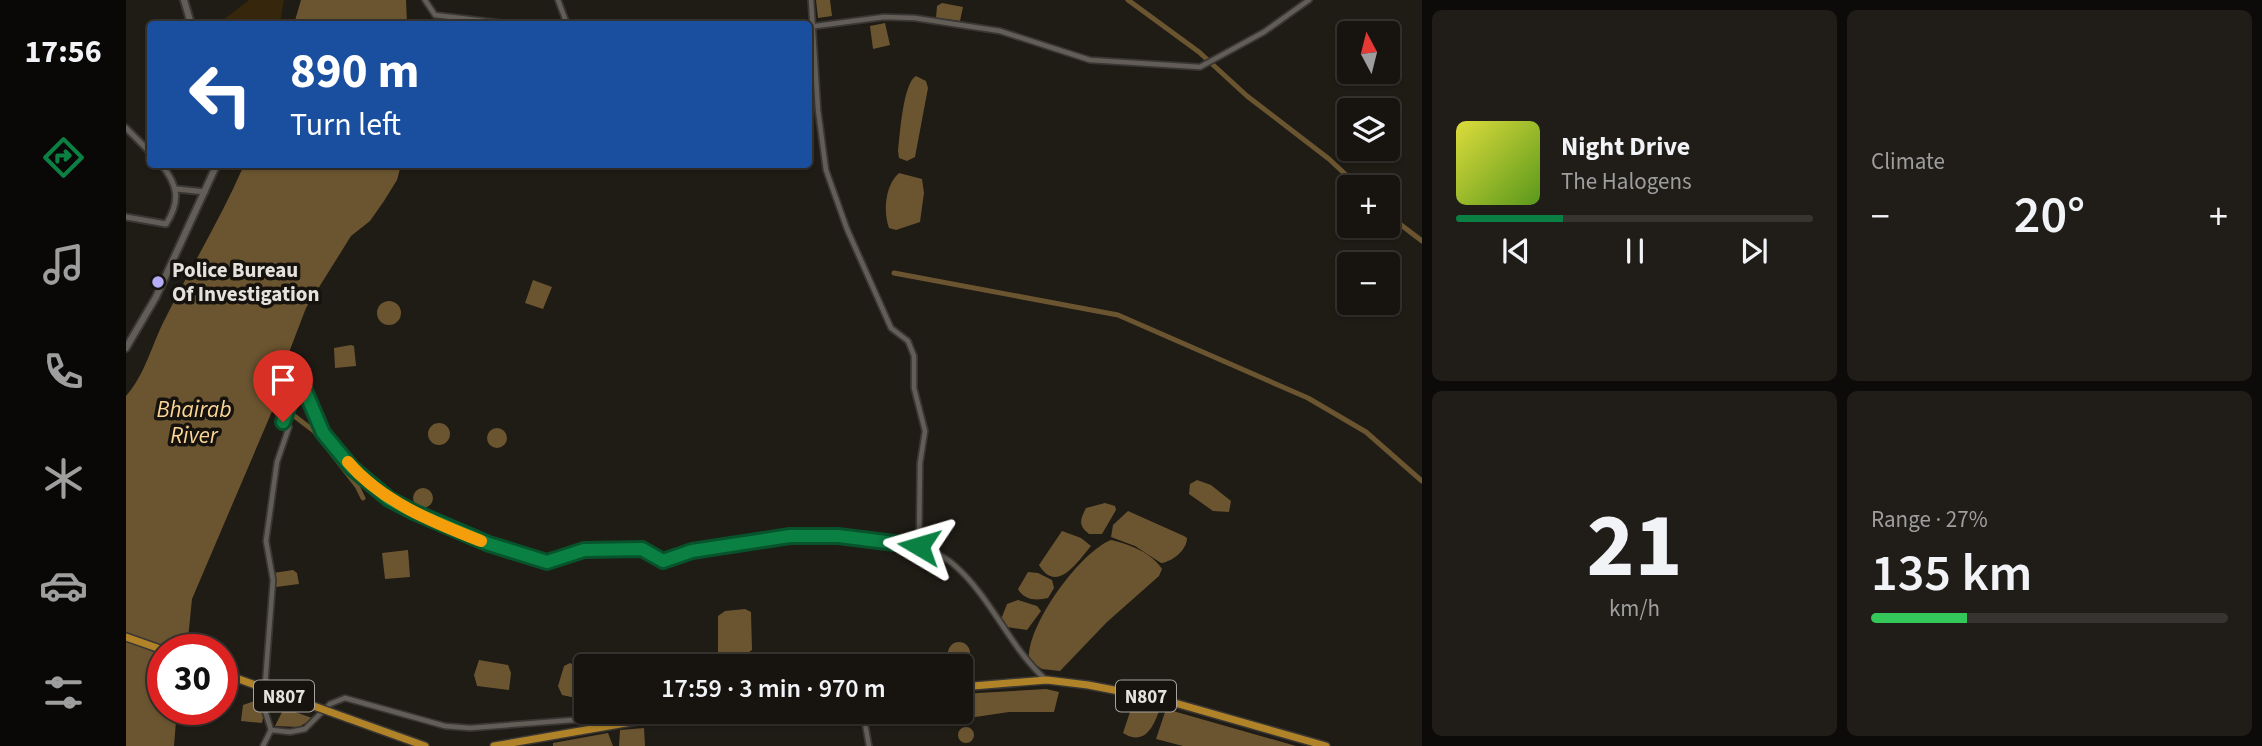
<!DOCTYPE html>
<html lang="en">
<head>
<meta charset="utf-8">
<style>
  :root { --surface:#171410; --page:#201d19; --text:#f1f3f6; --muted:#9e9e9f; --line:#363330; --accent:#0b8043 }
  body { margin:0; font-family:"Source Sans 3",sans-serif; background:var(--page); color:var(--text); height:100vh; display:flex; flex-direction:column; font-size:26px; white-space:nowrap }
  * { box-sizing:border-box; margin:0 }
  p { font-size:23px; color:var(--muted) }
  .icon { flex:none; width:38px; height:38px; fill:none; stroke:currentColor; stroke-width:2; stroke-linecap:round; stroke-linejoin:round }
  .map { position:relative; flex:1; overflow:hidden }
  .drawer { display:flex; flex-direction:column; gap:10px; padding:10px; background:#0d0b09; width:840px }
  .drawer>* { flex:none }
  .guide { position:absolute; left:21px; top:21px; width:665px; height:147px; border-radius:7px; box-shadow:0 2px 5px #0004,0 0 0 2px var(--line); background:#1a4fa0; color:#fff; overflow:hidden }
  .needle { width:46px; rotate:353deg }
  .controls { position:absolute; left:1211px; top:21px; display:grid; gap:14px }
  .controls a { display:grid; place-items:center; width:63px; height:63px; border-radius:7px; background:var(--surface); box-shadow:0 2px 5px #0004,0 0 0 2px var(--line); font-size:35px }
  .speed { position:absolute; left:21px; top:634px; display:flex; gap:14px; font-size:35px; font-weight:700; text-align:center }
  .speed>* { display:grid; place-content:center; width:91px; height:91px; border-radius:50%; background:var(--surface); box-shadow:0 2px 5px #0004,0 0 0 2px var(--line); line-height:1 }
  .speed .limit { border:10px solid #d22; background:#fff; color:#111 }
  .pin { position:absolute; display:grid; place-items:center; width:60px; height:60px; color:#fff; margin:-72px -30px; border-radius:50% 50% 50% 0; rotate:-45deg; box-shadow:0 0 7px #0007 }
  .pin .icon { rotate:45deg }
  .me { position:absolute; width:77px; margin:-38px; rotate:277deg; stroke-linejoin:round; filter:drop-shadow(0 0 5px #0008) }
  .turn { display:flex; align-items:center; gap:24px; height:147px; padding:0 28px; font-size:32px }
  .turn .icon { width:91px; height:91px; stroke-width:2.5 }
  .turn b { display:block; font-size:49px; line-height:60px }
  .big { font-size:52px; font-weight:600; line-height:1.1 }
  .drawer .tile { flex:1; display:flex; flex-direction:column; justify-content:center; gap:10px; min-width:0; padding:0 24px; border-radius:10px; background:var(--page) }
  .drawer .dial { align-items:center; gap:0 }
  .dial b { font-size:91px; line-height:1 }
  .song { display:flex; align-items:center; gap:21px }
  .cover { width:84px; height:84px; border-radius:10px; background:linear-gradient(135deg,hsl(60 70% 55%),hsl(90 70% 35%)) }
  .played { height:7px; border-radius:4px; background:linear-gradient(90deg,var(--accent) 30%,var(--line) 30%) }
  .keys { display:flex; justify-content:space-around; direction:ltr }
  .heat { display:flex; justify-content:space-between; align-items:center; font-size:38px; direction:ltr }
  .charge { height:10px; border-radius:5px; background:linear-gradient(90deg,#34c759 27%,var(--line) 0) }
  .drawer .tiles { flex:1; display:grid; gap:10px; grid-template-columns:repeat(2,1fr) }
  .trip { position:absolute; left:448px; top:654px; width:399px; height:70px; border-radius:7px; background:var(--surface); box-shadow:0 2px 5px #0004,0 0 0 2px var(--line); font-weight:600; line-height:70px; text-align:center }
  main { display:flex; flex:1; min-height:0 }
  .tab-bar { display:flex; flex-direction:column; width:126px; justify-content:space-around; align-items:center; background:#090806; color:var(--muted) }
  .tab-bar .icon { width:49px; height:49px }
  .tab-bar .current { color:var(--accent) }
  .tab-bar b { font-size:32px; color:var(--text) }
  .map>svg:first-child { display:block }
</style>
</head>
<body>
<main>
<nav class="tab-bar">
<b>17:56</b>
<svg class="icon current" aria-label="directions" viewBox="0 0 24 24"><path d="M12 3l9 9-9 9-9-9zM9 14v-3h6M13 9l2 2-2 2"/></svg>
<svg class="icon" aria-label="music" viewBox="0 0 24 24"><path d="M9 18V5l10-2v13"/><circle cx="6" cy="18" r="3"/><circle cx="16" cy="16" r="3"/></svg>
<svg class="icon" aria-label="phone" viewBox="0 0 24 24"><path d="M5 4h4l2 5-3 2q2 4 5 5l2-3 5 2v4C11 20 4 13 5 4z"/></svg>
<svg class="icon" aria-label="climate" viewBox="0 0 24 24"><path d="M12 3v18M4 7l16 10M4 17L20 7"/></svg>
<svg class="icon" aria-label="car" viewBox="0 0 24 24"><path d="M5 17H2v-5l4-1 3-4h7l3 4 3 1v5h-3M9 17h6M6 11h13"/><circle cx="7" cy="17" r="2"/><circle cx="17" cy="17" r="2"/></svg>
<svg class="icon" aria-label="filters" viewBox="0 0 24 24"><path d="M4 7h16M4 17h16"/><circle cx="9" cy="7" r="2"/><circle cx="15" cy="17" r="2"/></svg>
</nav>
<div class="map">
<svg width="1296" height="746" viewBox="0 0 1296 746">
  <rect width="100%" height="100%" fill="#1f1b15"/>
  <path fill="#35260c" d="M123,0H158L154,24H92Z"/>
  <path fill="#6b5530" d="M175,0H280L281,24H168Z
    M690,0H704L706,16L692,18Z
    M816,3L837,7L834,21L810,18L811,6Z
    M759,23L764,45L747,49L744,26Z
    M790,76L800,81L802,88L789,157L781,161L773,158L772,151C774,135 777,83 790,76Z
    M118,165H275L271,180L258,201L244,221L225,236L180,308L157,368L147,409L66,599L61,649H37V709H51L48,746H0V396C20,373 25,346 39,319C65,267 95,218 118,165Z
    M773,173L796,179L798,193L794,222L770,230L763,228C757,212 759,185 773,173Z
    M407,280L426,287L417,309L399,303Z
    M251 313a12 12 0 1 1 24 0a12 12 0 1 1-24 0Z
    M225,345L228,346L230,366L209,368L208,348Z
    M302 434a11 11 0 1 1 22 0a11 11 0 1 1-22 0Z
    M361 438a10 10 0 1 1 20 0a10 10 0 1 1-20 0Z
    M1071,480L1085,485L1105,501L1103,512L1087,511L1063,494L1064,484Z
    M287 498a10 10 0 1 1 20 0a10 10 0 1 1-20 0Z
    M979,503L989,506L990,510L976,534H963C952,525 954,520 960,508Z
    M1002,511L1058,536L1061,538C1061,550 1046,562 1035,563L1009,546L985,537L987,525Z
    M936,531L955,538L965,546C952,561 931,595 913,565Z
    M985,540C1003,544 1026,553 1036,569L1033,576L981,622L934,671L916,669L903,660C900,626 954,552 985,540Z
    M282,550L284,577L259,579L256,553Z
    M167,570L171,573L173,584L150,587L147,573Z
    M902,572L912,573L926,580L928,588L922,598C910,601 898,600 892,589Z
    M892,600L911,606L915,611L901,630L881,627L874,622L881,604Z
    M619,609L625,612L626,650L617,656L595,658L592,654V616L599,611Z
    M822 653a11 11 0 1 1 22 0a11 11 0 1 1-22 0Z
    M353,660L382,665L385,673L383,690L351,686L348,675Z
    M444,663L460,671L456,690L450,698L436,695L432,686L438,666Z
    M920,689L933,692L928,712H883L829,720H821L818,712H835V694Z
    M134,699L139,707L136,723L115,721L117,705Z
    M1007,703L1025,706L1033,711C1027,728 1018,746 997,733Z
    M158,708L186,718V719L173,727L149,726Z
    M1040,709L1170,746H1057L1030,739Z
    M770,712H815L814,716C803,719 779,719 770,712Z
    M832 735a8 8 0 1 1 16 0a8 8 0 1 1-16 0Z
    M518,728L519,746H493L494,730Z
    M482,733L487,746H427V743Z"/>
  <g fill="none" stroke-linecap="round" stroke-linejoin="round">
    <path stroke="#6b5530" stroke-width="5" d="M1002,0L1073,52L1121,96L1203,159L1233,187
      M1262,215L1296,241
      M768,273L992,315L1182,398L1240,432L1296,481
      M159,422L167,415L188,431L231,486L237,498"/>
    <defs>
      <path id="minor" d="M299,0L309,15L384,24
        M432,0L441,24
        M685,0L692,110L700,170L721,229L765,328L782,341L788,356V388L799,431L794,463L793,546
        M682,27L758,17L789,18L874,31L964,60L1074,67L1138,32L1183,0
        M737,712L743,746
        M145,730L139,711V685L147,580L140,541L151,462L163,427L157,424L162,408L159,371L168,365L197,433L227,468L263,499L288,512L363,544L421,562L458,550L516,549L537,561C548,560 556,554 567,551C630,537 775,521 827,564C865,596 883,647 920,680
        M137,746L145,730L164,732L179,729L204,704L219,698L319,726L344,728L447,720L460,721L472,727"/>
      <path id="tertiary" d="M0,128L24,152
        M51,189L79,192
        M0,217L40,224C55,201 52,185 35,164"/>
      <path id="secondary" d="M58,0L65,24
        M0,348L30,297L91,164"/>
      <path id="trunk" d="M0,637L37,650
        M835,687L921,680L962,685L1035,699L1200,746
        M221,718L299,746
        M368,746L563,712"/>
    </defs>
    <use href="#minor" stroke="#393633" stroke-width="8"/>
    <use href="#tertiary" stroke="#393633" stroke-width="9"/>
    <use href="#secondary" stroke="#393633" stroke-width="10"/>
    <use href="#trunk" stroke="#393633" stroke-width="10"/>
    <use href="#minor" stroke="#625e57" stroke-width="4.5"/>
    <use href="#tertiary" stroke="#625e57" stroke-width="5"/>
    <use href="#secondary" stroke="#625e57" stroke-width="6"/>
    <use href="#trunk" stroke="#b08328" stroke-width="7"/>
    <defs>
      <path id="trunk-bridge" d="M96,673L221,718"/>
    </defs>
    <use href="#trunk-bridge" stroke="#393633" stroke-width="10" stroke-linecap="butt"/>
    <use href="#trunk-bridge" stroke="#b08328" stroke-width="7"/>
  </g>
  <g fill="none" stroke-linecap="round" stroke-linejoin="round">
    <defs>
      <path id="route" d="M157,422L162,408L159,371L168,365L197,433L226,468L263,499L288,512L363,544L421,562L458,550L516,549L537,561L566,551L664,536H712L793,546"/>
    </defs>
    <use href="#route" stroke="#07532c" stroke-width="18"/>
    <use href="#route" stroke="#0b8043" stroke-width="12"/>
    <path stroke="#f59e0b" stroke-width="12" d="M222,462C256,502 307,522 355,541"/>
  </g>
  <circle fill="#b5acf8" stroke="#16120d" stroke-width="2.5" cx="32" cy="282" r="7"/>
  <g text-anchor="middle" stroke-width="7" stroke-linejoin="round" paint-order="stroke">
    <g fill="#16120d" stroke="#a7a49f" stroke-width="2">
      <rect x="128" y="680.5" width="60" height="31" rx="5"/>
      <rect x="990" y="680.5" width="60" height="31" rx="5"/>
    </g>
    <g font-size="19" font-weight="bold" fill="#e5e2de">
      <text x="158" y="703">N807</text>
      <text x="1020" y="703">N807</text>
    </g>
    <g font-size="21" font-weight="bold" fill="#e5e2de" stroke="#16120d" text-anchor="start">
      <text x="46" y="277">Police Bureau<tspan x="46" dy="24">Of Investigation</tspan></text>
    </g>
    <g font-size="23" font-style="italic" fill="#fdd697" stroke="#16120d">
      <text x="68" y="417">Bhairab<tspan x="68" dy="26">River</tspan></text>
    </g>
  </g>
</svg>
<div class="controls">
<a><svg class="needle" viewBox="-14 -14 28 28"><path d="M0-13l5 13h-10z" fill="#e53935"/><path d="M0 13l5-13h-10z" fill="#9e9e9f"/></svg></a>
<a><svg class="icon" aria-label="layers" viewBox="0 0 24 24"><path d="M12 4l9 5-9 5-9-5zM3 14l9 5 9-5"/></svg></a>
<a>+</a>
<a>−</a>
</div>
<div class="speed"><div class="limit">30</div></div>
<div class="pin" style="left:157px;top:422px;background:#d93025"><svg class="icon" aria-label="arrive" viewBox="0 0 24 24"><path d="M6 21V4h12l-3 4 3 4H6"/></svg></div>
<svg class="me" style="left:793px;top:546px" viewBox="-20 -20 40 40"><path d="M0-17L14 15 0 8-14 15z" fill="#0b8043" stroke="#fff" stroke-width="4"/></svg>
<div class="trip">17:59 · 3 min · 970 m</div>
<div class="guide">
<div class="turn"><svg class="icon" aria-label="left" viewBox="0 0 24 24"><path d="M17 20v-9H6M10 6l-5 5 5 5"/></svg><div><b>890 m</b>Turn left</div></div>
</div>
</div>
<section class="drawer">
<div class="tiles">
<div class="tile">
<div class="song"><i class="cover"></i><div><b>Night Drive</b><p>The Halogens</p></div></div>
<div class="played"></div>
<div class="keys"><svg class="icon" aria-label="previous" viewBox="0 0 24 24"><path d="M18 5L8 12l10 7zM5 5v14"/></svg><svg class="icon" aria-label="pause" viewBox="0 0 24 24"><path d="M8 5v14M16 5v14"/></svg><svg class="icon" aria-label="next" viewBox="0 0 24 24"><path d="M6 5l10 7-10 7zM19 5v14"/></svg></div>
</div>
<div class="tile"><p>Climate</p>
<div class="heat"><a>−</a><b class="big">20°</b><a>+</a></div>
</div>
<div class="tile dial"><b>21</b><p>km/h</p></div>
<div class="tile"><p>Range · 27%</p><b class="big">135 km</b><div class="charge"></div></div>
</div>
</section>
</main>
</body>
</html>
